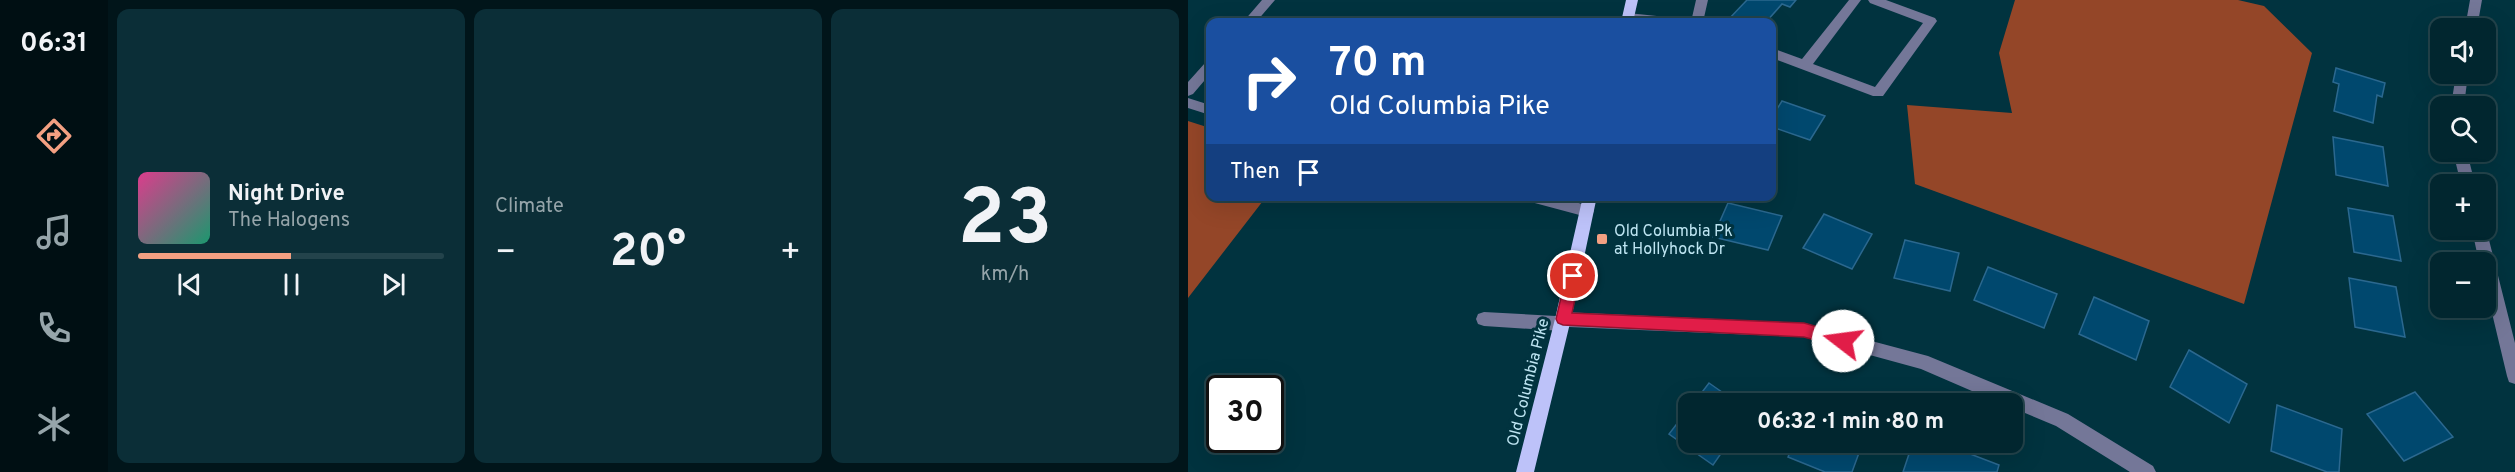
<!DOCTYPE html>
<html lang="en">
<head>
<meta charset="utf-8">
<style>
  :root { --surface:#01262f; --page:#0b2e37; --text:#f1f3f6; --muted:#96a5aa; --line:#23434b; --accent:#f3a082 }
  body { margin:0; font-family:Overpass,sans-serif; background:var(--page); color:var(--text); height:100vh; display:flex; flex-direction:column; font-size:22px; white-space:nowrap }
  * { box-sizing:border-box; margin:0 }
  p { font-size:20px; color:var(--muted) }
  .icon { flex:none; width:33px; height:33px; fill:none; stroke:currentColor; stroke-width:2; stroke-linecap:round; stroke-linejoin:round }
  .map { position:relative; flex:1; overflow:hidden }
  .panel { display:flex; flex-direction:column; gap:9px; padding:9px; background:#01151a; width:1080px }
  .panel>* { flex:none }
  .banner { position:absolute; left:18px; top:18px; width:570px; height:183px; border-radius:12px; box-shadow:0 6px 24px #0002,0 0 0 2px var(--line); background:#1a4fa0; color:#fff; overflow:hidden }
  .controls { position:absolute; left:1242px; top:18px; display:grid; gap:12px }
  .controls a { display:grid; place-items:center; width:66px; height:66px; border-radius:12px; background:var(--surface); box-shadow:0 6px 24px #0002,0 0 0 2px var(--line); font-size:30px }
  .speed { position:absolute; left:18px; top:375px; display:flex; gap:12px; font-size:30px; font-weight:700; text-align:center }
  .speed>* { display:grid; place-content:center; width:78px; height:78px; border-radius:50%; background:var(--surface); box-shadow:0 6px 24px #0002,0 0 0 2px var(--line); line-height:1 }
  .speed .limit { border:3px solid #111; border-radius:9px; background:#fff; color:#111 }
  .pin { position:absolute; display:grid; place-items:center; width:51px; height:51px; color:#fff; margin:-26px; border:3px solid #fff; border-radius:50%; box-shadow:0 2px 6px #0007 }
  .me { position:absolute; width:66px; margin:-33px; rotate:285deg; stroke-linejoin:round; filter:drop-shadow(0 0 4px #0008) }
  .turn { display:flex; align-items:center; gap:21px; height:126px; padding:0 24px; font-size:27px }
  .turn .icon { width:78px; height:78px; stroke-width:2.5 }
  .turn b { display:block; font-size:42px; line-height:51px }
  .then { display:flex; align-items:center; height:57px; padding:0 24px; background:#0003; gap:12px; font-size:22px }
  .big { font-size:45px; font-weight:700; line-height:1.1 }
  .panel .widget { flex:1; display:flex; flex-direction:column; justify-content:center; gap:9px; min-width:0; padding:0 21px; border-radius:12px; background:var(--page) }
  .panel .dial { align-items:center; gap:0 }
  .dial b { font-size:78px; line-height:1 }
  .song { display:flex; align-items:center; gap:18px }
  .cover { width:72px; height:72px; border-radius:9px; background:linear-gradient(135deg,hsl(330 70% 55%),hsl(160 70% 35%)) }
  .played { height:6px; border-radius:3px; background:linear-gradient(90deg,var(--accent) 50%,var(--line) 50%) }
  .keys { display:flex; justify-content:space-around; direction:ltr }
  .heat { display:flex; justify-content:space-between; align-items:center; font-size:33px; direction:ltr }
  .panel .tiles { flex:1; display:grid; gap:9px; grid-template-columns:repeat(3,1fr) }
  .trip { position:absolute; left:490px; top:393px; width:345px; height:60px; border-radius:12px; background:var(--surface); box-shadow:0 6px 24px #0002,0 0 0 2px var(--line); font-weight:700; line-height:60px; text-align:center }
  main { display:flex; flex:1; min-height:0 }
  .tab-bar { display:flex; flex-direction:column; width:108px; justify-content:space-around; align-items:center; background:#000f13; color:var(--muted) }
  .tab-bar .icon { width:42px; height:42px }
  .tab-bar .active { color:var(--accent) }
  .tab-bar b { font-size:27px; color:var(--text) }
  .map>svg:first-child { display:block }
</style>
</head>
<body>
<main>
<nav class="tab-bar">
<b>06:31</b>
<svg class="icon active" aria-label="directions" viewBox="0 0 24 24"><path d="M12 3l9 9-9 9-9-9zM9 14v-3h6M13 9l2 2-2 2"/></svg>
<svg class="icon" aria-label="music" viewBox="0 0 24 24"><path d="M9 18V5l10-2v13"/><circle cx="6" cy="18" r="3"/><circle cx="16" cy="16" r="3"/></svg>
<svg class="icon" aria-label="phone" viewBox="0 0 24 24"><path d="M5 4h4l2 5-3 2q2 4 5 5l2-3 5 2v4C11 20 4 13 5 4z"/></svg>
<svg class="icon" aria-label="climate" viewBox="0 0 24 24"><path d="M12 3v18M4 7l16 10M4 17L20 7"/></svg>
</nav>
<section class="panel">
<div class="tiles">
<div class="widget">
<div class="song"><i class="cover"></i><div><b>Night Drive</b><p>The Halogens</p></div></div>
<div class="played"></div>
<div class="keys"><svg class="icon" aria-label="previous" viewBox="0 0 24 24"><path d="M18 5L8 12l10 7zM5 5v14"/></svg><svg class="icon" aria-label="pause" viewBox="0 0 24 24"><path d="M8 5v14M16 5v14"/></svg><svg class="icon" aria-label="next" viewBox="0 0 24 24"><path d="M6 5l10 7-10 7zM19 5v14"/></svg></div>
</div>
<div class="widget"><p>Climate</p>
<div class="heat"><a>−</a><b class="big">20°</b><a>+</a></div>
</div>
<div class="widget dial"><b>23</b><p>km/h</p></div>
</div>
</section>
<div class="map">
<svg width="1327" height="472" viewBox="0 0 1327 472">
  <rect width="100%" height="100%" fill="#01333f"/>
  <path fill="#944628" d="M827,0H1050L1076,6L1124,53L1056,304L727,184L719,105L824,113L811,53Z
    M0,121L22,128V196L78,197L0,298Z"/>
  <path fill="#00486e" stroke="#2b688f" stroke-width="1.5" d="M559,0H608L602,7L594,4L578,22H538Z
    M1148,68L1197,83L1194,97L1189,95L1185,123L1146,111L1151,84L1145,82Z
    M594,101L637,116L622,140L584,127V117Z
    M1145,137L1195,147L1200,186L1148,175Z
    M540,203L594,216L580,250L525,237Z
    M1160,208L1205,216L1213,261L1166,252Z
    M636,214L684,234L664,269L615,248Z
    M717,240L771,253L762,291L706,278Z
    M800,267L869,294L856,328L786,300Z
    M1161,278L1208,287L1217,337L1167,327Z
    M906,297L961,321L948,360L891,334Z
    M1001,350L1059,384L1041,423L982,387Z
    M521,383L551,404H505Z
    M1227,392L1265,437L1216,461L1179,414Z
    M1089,405L1154,429L1151,472H1139L1083,451Z
    M501,408V442H541L525,465L481,434Z
    M606,442H675L664,472H637L600,457Z
    M725,442H751L811,465L809,472H715Z"/>
  <g fill="none" stroke-linecap="round" stroke-linejoin="round">
    <path fill="#747798" fill-rule="evenodd" d="M74,0H87L68,22H55Z
      M508,0H520L515,22H503Z
      M661,0H673L625,64L687,87L735,23L682,3L680,0H698L747,18L749,21L695,96H685L584,58V48L614,59Z
      M1282,0H1294L1289,28H1277Z
      M440,13L488,18L494,22H452L436,20V14Z
      M22,61V74L5,94L0,96V82L17,63Z
      M1268,74H1280L1276,106H1263Z
      M0,98L22,105V115L0,108Z
      M1265,152H1279L1287,184H1273Z
      M336,196H367L404,207L406,211L404,215L399,217L343,202Z
      M1298,228L1327,343V384L1321,382L1319,376L1298,288V262H1291L1284,230Z
      M296,312L368,316L375,312L616,323L740,356L880,414L965,466L968,472H942L868,426L825,408V404H814L733,369L616,337L381,327L374,331L296,326L290,324L288,319L290,314Z"/>
    <path fill="#bdc2f9" fill-rule="evenodd" d="M438,0H450L445,22H433Z
      M395,196H409L383,319L346,472H328L367,319Z"/>
  </g>
  <path fill="#e11d48" stroke="#92132f" stroke-width="1.5" d="M385,269L390,271L392,276L384,313L616,323L655,334L660,336L662,341L660,346L655,348L616,337L375,325L370,323L368,319L378,276L380,271Z"/>
  <rect fill="#f3a082" stroke="#01333f" stroke-width="2" x="408" y="233" width="12" height="12" rx="3"/>
  <g text-anchor="middle" stroke-width="6" stroke-linejoin="round" paint-order="stroke">
    <g font-size="16" fill="#bee5f2" stroke="#01333f" text-anchor="start">
      <text x="426" y="236">Old Columbia Pk<tspan x="426" dy="18">at Hollyhock Dr</tspan></text>
    </g>
    <g font-size="16" fill="#bee5f2" stroke="#01333f">
      <text transform="translate(339 382) rotate(-76)" y="6">Old Columbia Pike</text>
    </g>
  </g>
</svg>
<div class="controls">
<a><svg class="icon" aria-label="sound" viewBox="0 0 24 24"><path d="M4 9h4l5-4v14l-5-4H4zM17 9q2 3 0 6"/></svg></a>
<a><svg class="icon" aria-label="search" viewBox="0 0 24 24"><circle cx="10" cy="10" r="6"/><path d="M15 15l6 6"/></svg></a>
<a>+</a>
<a>−</a>
</div>
<div class="speed"><div class="limit">30</div></div>
<div class="pin" style="left:385px;top:276px;background:#d93025"><svg class="icon" aria-label="arrive" viewBox="0 0 24 24"><path d="M6 21V4h12l-3 4 3 4H6"/></svg></div>
<svg class="me" style="left:655px;top:341px" viewBox="-20 -20 40 40"><circle r="19" fill="#fff"/><path d="M0-13L10 11 0 6-10 11z" fill="#e11d48"/></svg>
<div class="trip">06:32 · 1 min · 80 m</div>
<div class="banner">
<div class="turn"><svg class="icon" aria-label="right" viewBox="0 0 24 24"><path d="M7 20v-9h11M14 6l5 5-5 5"/></svg><div><b>70 m</b>Old Columbia Pike</div></div>
<div class="then">Then<svg class="icon" aria-label="arrive" viewBox="0 0 24 24"><path d="M6 21V4h12l-3 4 3 4H6"/></svg></div>
</div>
</div>
</main>
</body>
</html>
